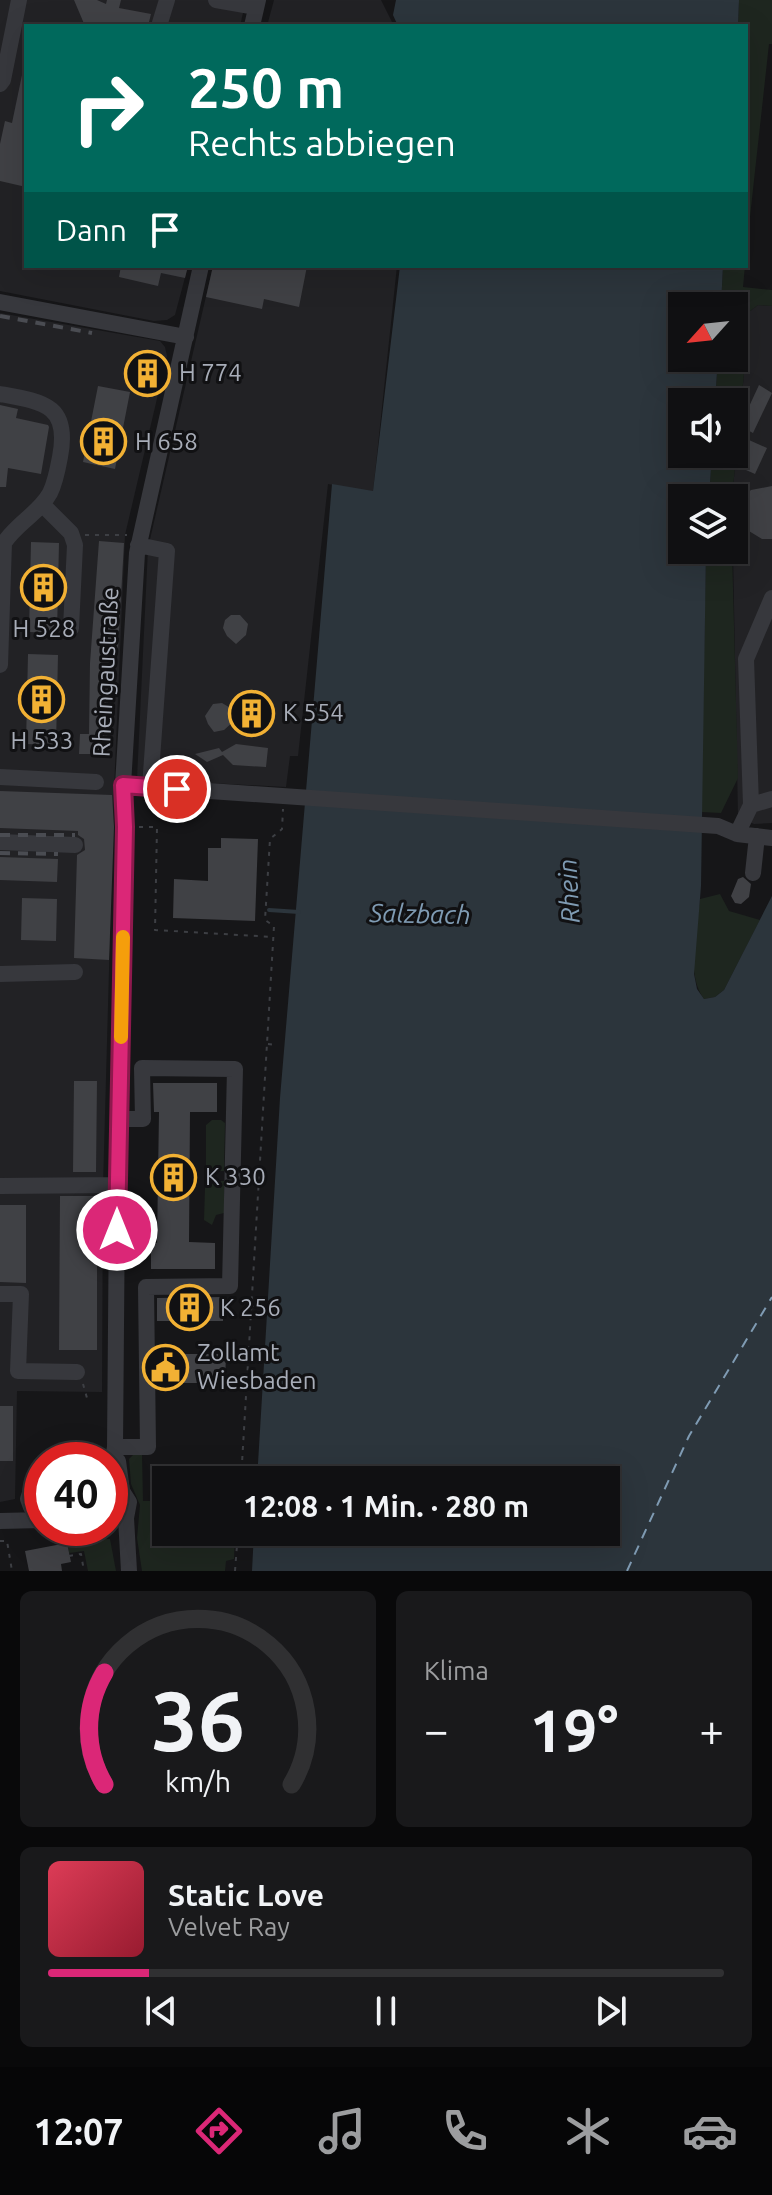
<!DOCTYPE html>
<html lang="de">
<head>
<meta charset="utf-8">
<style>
  :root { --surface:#101012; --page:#19191b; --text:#f1f3f6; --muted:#9c9d9f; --line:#303032; --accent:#db2777 }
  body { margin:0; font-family:Ubuntu,sans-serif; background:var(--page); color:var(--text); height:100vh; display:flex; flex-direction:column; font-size:30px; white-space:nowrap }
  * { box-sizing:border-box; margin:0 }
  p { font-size:26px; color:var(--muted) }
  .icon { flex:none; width:44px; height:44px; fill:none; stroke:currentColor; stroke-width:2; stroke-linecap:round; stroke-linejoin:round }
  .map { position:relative; height:1571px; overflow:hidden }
  .details { display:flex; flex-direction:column; gap:20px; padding:20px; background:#09090a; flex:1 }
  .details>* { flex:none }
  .banner { position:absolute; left:24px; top:24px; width:724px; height:244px; border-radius:0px; box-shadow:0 8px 32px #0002,0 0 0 2px var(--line); background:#00695c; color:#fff; overflow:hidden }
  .needle { width:52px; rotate:243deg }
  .fabs { position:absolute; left:668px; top:292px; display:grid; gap:16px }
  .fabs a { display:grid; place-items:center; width:80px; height:80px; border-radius:0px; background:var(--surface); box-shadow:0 8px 32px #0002,0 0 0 2px var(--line); font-size:40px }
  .speed { position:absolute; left:24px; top:1442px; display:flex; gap:16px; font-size:40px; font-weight:700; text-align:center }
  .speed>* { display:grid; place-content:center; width:104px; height:104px; border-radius:50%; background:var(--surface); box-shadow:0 8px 32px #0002,0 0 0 2px var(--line); line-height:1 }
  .speed .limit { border:12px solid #d22; background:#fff; color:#111 }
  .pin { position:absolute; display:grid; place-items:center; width:68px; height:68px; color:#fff; margin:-34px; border:4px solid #fff; border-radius:50%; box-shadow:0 2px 8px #0007 }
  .me { position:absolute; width:88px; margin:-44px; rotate:0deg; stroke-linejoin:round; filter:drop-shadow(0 0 6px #0008) }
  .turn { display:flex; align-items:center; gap:28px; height:168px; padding:0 32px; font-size:36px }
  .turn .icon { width:104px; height:104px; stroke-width:2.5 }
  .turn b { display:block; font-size:56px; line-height:68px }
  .then { display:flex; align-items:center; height:76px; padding:0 32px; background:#0003; gap:16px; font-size:30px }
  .big { font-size:60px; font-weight:700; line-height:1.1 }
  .details .tile { flex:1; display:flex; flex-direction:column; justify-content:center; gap:12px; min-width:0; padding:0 28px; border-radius:12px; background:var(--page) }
  .details .dial { align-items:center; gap:0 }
  .dial svg { height:208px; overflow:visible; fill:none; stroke:var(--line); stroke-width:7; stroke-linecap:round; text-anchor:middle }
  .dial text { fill:var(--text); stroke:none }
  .song { display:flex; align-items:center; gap:24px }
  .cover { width:96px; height:96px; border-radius:12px; background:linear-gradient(135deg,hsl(350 70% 55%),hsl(350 70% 35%)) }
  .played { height:8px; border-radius:4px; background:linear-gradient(90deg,var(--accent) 15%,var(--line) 15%) }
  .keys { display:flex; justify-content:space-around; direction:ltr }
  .heat { display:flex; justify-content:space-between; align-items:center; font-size:44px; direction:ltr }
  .details .tiles { flex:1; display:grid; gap:20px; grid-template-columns:1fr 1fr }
  .tile:last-child { grid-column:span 2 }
  .trip { position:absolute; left:152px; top:1466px; width:468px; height:80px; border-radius:0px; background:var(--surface); box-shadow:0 8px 32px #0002,0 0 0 2px var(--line); font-weight:700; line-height:80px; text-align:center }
  .tab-bar { display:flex; height:128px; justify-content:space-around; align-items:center; background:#060607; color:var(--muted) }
  .tab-bar .icon { width:56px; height:56px }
  .tab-bar .current { color:var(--accent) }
  .tab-bar b { font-size:36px; color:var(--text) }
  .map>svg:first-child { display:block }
</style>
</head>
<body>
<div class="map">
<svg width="772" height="1571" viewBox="0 0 772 1571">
  <rect width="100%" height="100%" fill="#161618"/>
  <path fill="#222225" d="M0,0H246L240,26H26V266H188L175,315L167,320L154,321L0,291Z
    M274,0H381L394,26H267Z
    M213,266H397L373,492L328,484L298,756H290L286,787L137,779L148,548Z
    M758,305L772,306V823L754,824L738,817L732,498L750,311Z
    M0,313L160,341L165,347L167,356L125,535L114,790L103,1186L102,1392L17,1391L15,1499L0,1502Z"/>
  <path fill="#1e261f" d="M739,0H772V44H769L746,253V26H738Z
    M723,266H745L743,287L772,290V306L758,305L750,311L732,498H709L712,454H734V402H715L718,358H734V306H721Z
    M706,550H732L738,778L721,813L701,812Z
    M720,894L729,911L760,920L724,990L715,997L704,999C685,973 697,930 700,899Z
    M212,1120H221L225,1123L224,1171H211L206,1167V1125Z
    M211,1181H224V1213L216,1215L212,1225L204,1220L205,1188Z
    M135,1453H142L143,1501H166V1532H235L234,1559L226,1561L225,1571H142L137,1538L140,1505L131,1484L129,1459Z
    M66,1536L110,1539L116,1571H88L84,1551L69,1553Z"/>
  <path fill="#2c353c" d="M396,0H739L738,26H398L393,15Z
    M400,266H723L721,306H682V358H718L715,402H682V454H712L709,498H682V550H706L701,886L694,974L697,989L704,999L715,997L724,990L772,896V1571H252L254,1532H606V1480H257L280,1098L332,484L373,491Z"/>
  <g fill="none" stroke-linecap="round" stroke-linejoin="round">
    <path stroke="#2c353c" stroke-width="4" d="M269,910L299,912"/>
    <path stroke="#7f9bb3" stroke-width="2" stroke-dasharray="10 8" stroke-linecap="butt" d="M627,1571L689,1436L772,1297"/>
  </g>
  <path fill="#404145" d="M74,0H97L106,4L107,0H121L119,8L151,14L148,26L116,22L115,26H85Z
    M22,75H26V187L0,181V144L5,121L12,123Z
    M121,266H188L185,278L161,273L158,286L119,277Z
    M213,266H307L299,307L264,299L262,309L206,297Z
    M140,352L164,358L156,394L132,389Z
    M759,385L772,393L753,433L740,426Z
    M98,386L130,392L115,469L83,462Z
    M0,405L18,409L16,418L48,425L49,427L41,474L8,468L6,487H0Z
    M749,440L767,448L755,474L737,466Z
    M772,486V539H762L744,528L739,518V508L743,497L751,490Z
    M99,541L124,543L118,650H109L107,754H79L80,734H89L90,663Z
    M31,542L59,543L57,633L29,632Z
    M231,615H240L248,624L246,635L236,644L227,636L223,628L225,620Z
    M28,654L58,655L56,745L26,744Z
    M252,698L266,706L269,717L267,723L241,727L234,721L224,730L214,732L208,724L205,716L213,704L222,703L234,710L242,701Z
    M236,744L268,748L266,767L233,765L223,755L207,762L195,754L219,748L222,752Z
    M0,791L112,795L114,827L109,960L74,958L77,855L85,850L84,839L78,835V831L0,828Z
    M221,838L258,839L255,921L173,918L174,879L208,881V848H221Z
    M0,857L58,859L57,882L0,880Z
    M743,877L751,884L749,897L741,904L735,903L731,896L738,879Z
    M22,898L57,899L56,941L21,940Z
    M74,1081H97L96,1172H73Z
    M153,1083H217V1112H190L189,1242L215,1243V1269H151V1243H157L159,1112H154Z
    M60,1196H97V1350H59Z
    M0,1205H26V1283L0,1282Z
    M223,1297V1321H157V1298Z
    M158,1354H226L225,1383H158Z
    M0,1406H13V1461H0Z
    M67,1543L71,1562L61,1564L62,1571H29L25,1551Z"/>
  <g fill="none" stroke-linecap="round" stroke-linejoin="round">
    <path stroke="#3d3f44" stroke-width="2" stroke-dasharray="4 6" stroke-linecap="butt" d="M85,535H127
      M139,827H157L155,930L273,937
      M268,1044L276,1045
      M253,1306H260
      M250,1349L258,1350
      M83,1384L87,1398
      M241,1480L274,926L265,920L270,839L282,829L283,809
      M0,1541H7L12,1571
      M69,1556L81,1554L84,1571
      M235,1571L238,1532"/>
    <path stroke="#37383d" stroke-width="16" d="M216,0L256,7
      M159,26L167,0
      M252,26L258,0
      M0,84L3,80L19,0
      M0,302L186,337
      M0,394C44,402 70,405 60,457C58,468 55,483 50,493C39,513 16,524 4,543L0,665
      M42,504L71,533L75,545L71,628
      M138,545L167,551L150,787
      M0,777L96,782
      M123,785L718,826L737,834L772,838
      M751,805L746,659L772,598
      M737,834L751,805L772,799
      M0,842L75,845
      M753,873L757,836
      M0,974L75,972
      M0,1186L117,1185
      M0,1294H21L18,1371L77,1372
      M115,1447H148L146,1287L230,1286L235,1069L142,1068L143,1119H118
      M118,1461L122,1491L129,1502L126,1518L129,1571
      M110,1477L115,1447L117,1205L125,827L123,785L137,553L201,266
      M32,1487L31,1507L28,1499Z
      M0,1521L42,1520"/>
    <path stroke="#4a4c52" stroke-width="4" stroke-dasharray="10 8" stroke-linecap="butt" d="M0,316L92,333
      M0,835H75
      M0,853L58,854"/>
  </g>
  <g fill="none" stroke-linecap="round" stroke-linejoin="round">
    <defs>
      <path id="route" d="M117,1230L125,827L123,785L177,789"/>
    </defs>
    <use href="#route" stroke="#8e194d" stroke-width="20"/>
    <use href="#route" stroke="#db2777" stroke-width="14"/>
    <path stroke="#f59e0b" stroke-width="14" d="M121,1037L123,937"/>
  </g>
  <defs>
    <symbol id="building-ring" viewBox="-11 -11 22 22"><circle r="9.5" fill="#111113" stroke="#f2b134" stroke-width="1.5"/><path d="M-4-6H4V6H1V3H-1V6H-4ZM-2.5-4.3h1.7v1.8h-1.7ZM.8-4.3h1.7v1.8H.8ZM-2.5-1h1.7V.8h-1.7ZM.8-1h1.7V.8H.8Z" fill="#f2b134"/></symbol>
    <symbol id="civic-ring" viewBox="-11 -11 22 22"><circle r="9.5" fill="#111113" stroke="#f2b134" stroke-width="1.5"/><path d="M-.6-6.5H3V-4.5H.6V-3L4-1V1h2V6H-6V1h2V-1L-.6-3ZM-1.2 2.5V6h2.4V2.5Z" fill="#f2b134"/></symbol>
  </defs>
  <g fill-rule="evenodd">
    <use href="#building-ring" x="122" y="348" width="51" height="51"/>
    <use href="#building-ring" x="78" y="416" width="51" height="51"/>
    <use href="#building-ring" x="18" y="562" width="51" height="51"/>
    <use href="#building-ring" x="16" y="674" width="51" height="51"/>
    <use href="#building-ring" x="226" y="688" width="51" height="51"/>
    <use href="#building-ring" x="148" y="1152" width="51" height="51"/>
    <use href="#building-ring" x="164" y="1282" width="51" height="51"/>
    <use href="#civic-ring" x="140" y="1342" width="51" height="51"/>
  </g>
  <g text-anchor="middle" stroke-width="6" stroke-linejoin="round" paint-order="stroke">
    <g font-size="24" fill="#a8adb8" stroke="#111113" text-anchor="start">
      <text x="179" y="381">H 774</text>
      <text x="135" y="450">H 658</text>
      <text x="44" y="637" text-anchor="middle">H 528</text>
      <text x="283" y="721">K 554</text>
      <text x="42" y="749" text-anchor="middle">H 533</text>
      <text x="205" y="1185">K 330</text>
      <text x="220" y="1316">K 256</text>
      <text x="197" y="1361">Zollamt<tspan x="197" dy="28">Wiesbaden</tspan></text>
    </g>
    <g font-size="24" fill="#a8adb8" stroke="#111113">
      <text transform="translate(106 672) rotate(-87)" y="8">Rheingaustraße</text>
    </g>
    <g font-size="26" font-style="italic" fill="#7f9bb3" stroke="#111113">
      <text transform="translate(569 891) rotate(-93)" y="9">Rhein</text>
      <text transform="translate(420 914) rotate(1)" y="9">Salzbach</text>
    </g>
  </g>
</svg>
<div class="fabs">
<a><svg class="needle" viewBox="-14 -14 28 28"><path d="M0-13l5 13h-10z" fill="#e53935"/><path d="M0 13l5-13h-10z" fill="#9c9d9f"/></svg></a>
<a><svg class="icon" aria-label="sound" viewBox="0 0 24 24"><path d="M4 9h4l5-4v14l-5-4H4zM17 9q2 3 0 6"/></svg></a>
<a><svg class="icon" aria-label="layers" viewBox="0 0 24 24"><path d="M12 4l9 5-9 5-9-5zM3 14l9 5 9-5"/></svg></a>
</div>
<div class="speed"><div class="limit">40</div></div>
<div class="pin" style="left:177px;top:789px;background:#d93025"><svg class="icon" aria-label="arrive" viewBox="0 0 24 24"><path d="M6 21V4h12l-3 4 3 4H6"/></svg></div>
<svg class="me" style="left:117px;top:1230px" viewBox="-20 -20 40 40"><circle r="17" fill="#db2777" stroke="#fff" stroke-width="3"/><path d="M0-11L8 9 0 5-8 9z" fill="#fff"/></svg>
<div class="trip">12:08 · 1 Min. · 280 m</div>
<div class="banner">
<div class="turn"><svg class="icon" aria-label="right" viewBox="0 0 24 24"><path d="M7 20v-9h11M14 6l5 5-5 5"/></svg><div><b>250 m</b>Rechts abbiegen</div></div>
<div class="then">Dann<svg class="icon" aria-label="arrive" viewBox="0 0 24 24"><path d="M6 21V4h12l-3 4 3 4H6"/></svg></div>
</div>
</div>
<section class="details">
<div class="tiles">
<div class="tile dial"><svg viewBox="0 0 100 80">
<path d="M14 69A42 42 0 1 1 86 69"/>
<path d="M14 69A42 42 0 0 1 14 26" stroke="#db2777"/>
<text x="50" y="56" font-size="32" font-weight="700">36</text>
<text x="50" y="72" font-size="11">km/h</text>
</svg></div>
<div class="tile"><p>Klima</p>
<div class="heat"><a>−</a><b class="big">19°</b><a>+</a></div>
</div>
<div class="tile">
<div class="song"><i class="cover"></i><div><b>Static Love</b><p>Velvet Ray</p></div></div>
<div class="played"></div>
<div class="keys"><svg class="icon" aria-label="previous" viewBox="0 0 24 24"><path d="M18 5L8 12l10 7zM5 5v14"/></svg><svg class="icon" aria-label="pause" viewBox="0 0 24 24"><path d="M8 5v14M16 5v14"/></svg><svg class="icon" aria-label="next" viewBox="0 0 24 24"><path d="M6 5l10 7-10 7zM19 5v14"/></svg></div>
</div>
</div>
</section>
<nav class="tab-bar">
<b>12:07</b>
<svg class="icon current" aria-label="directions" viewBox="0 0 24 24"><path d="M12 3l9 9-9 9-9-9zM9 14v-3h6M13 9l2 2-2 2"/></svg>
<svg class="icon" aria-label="music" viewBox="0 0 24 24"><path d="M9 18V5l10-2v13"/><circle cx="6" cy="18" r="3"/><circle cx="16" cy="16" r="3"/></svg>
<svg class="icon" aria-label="phone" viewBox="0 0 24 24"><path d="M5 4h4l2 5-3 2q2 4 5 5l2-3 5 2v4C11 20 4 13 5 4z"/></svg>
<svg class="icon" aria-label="climate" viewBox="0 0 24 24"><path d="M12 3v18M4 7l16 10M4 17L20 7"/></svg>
<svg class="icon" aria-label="car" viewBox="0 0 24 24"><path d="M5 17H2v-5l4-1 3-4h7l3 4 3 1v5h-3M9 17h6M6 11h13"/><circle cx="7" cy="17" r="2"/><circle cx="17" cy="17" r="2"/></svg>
</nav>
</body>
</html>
